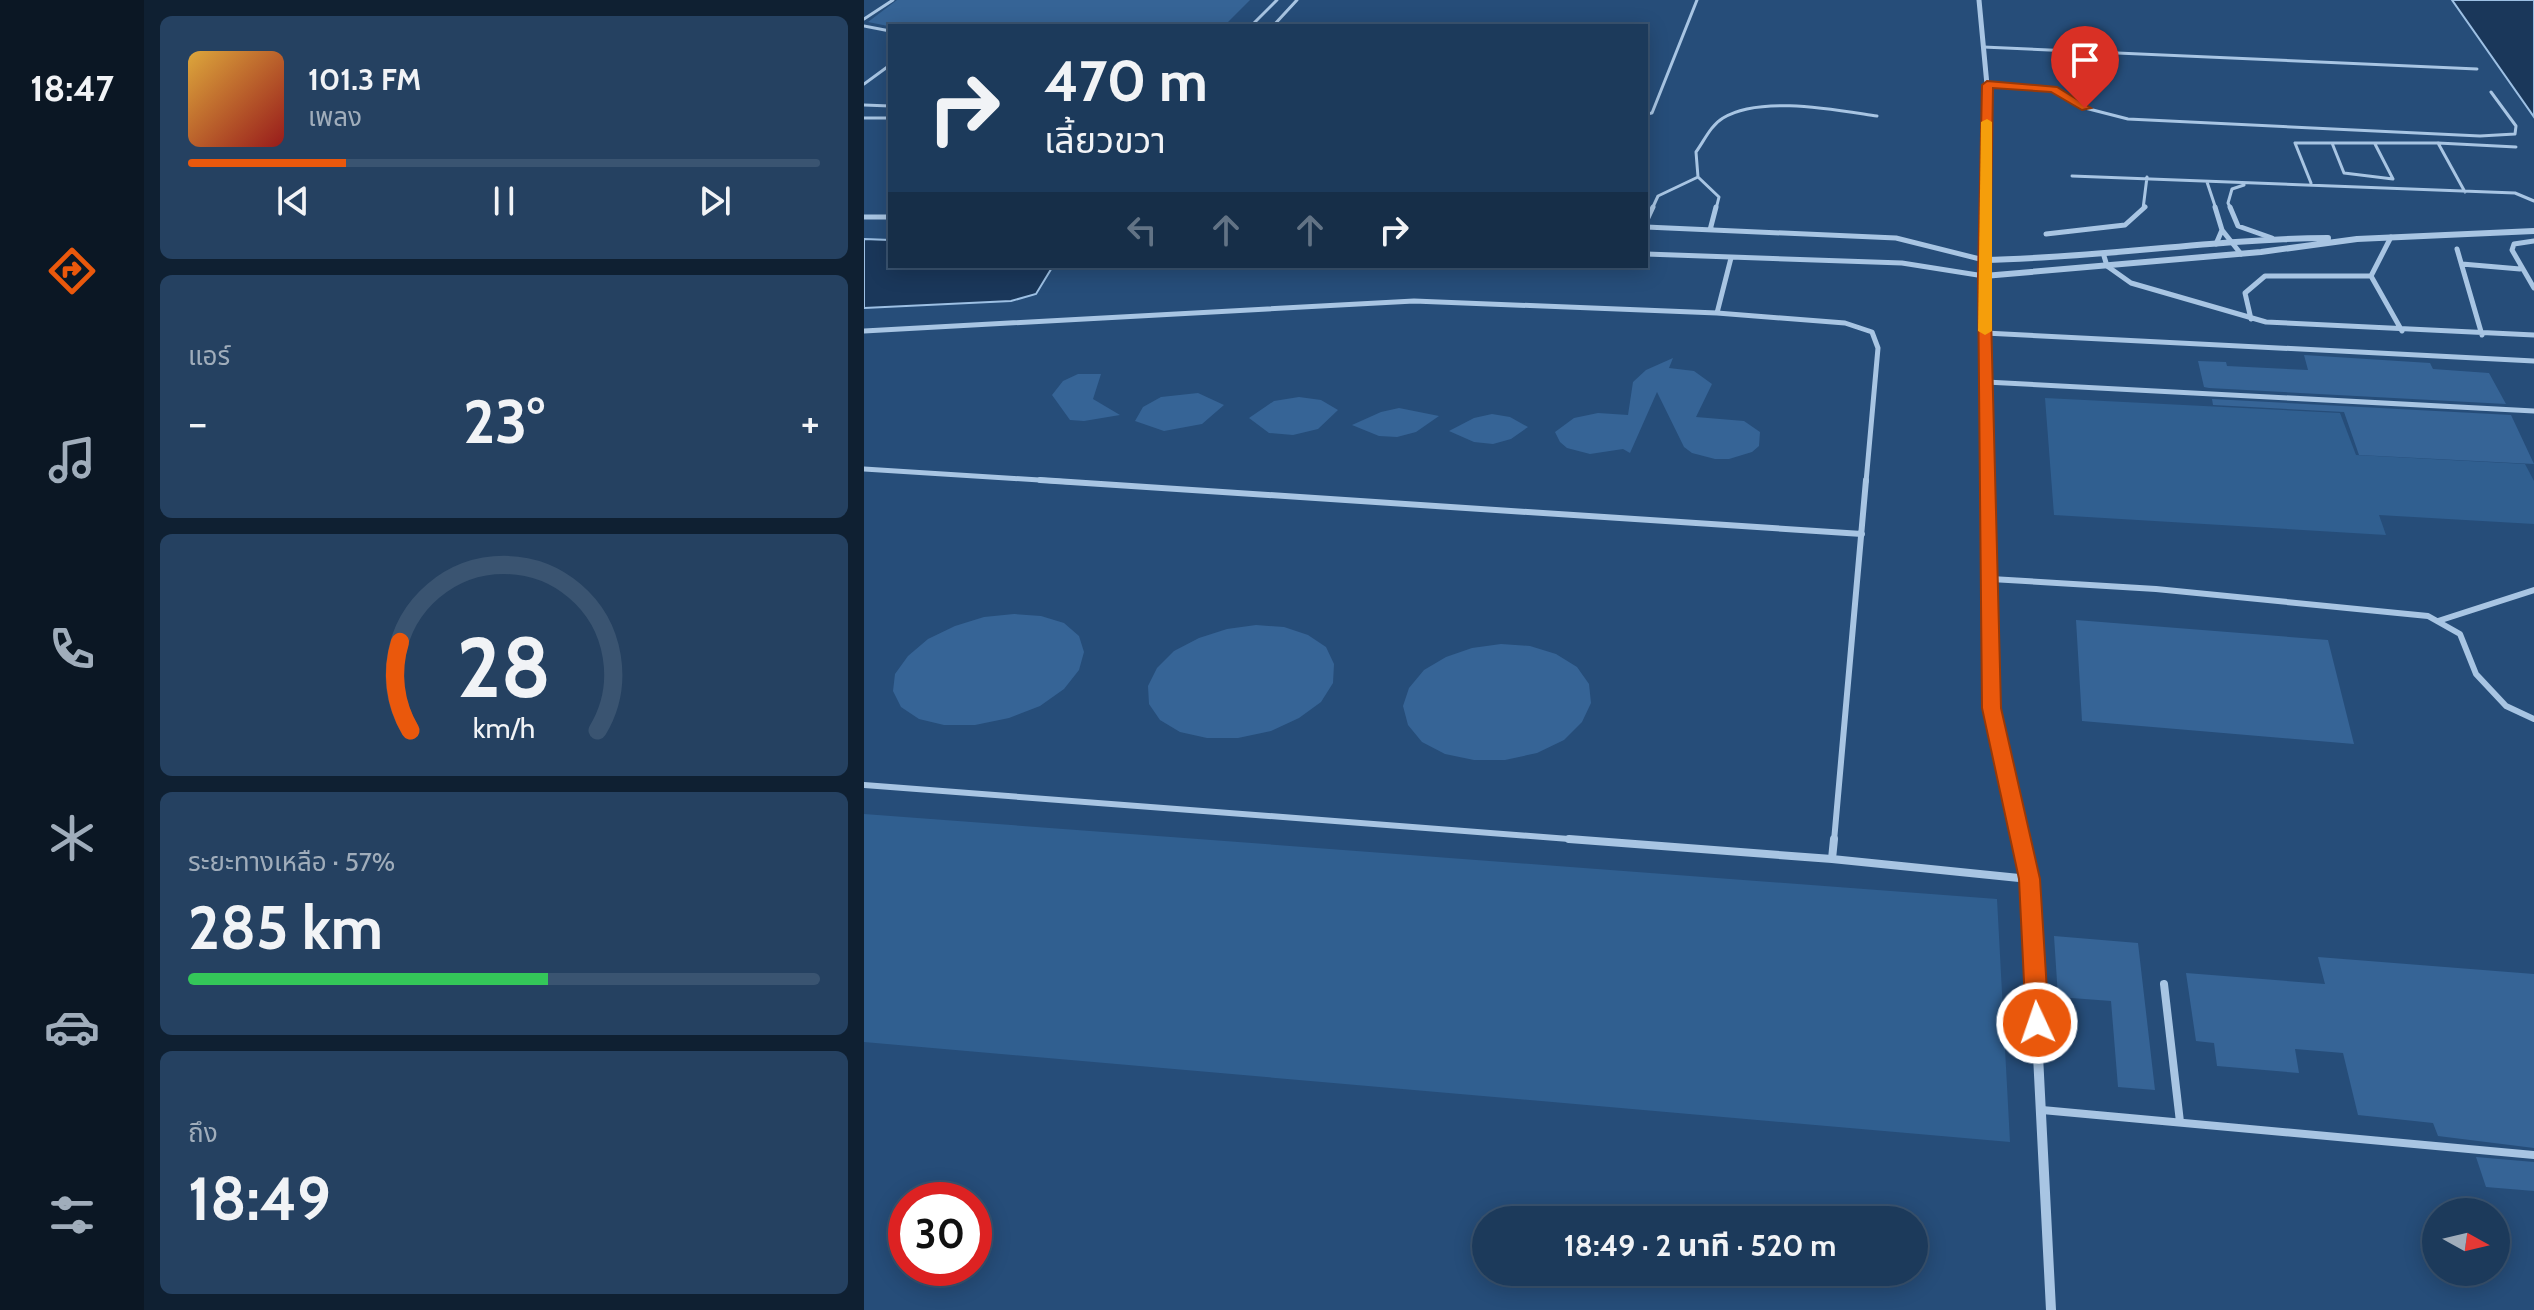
<!DOCTYPE html>
<html lang="th">
<head>
<meta charset="utf-8">
<style>
  :root { --surface:#1c3a5b; --page:#254161; --text:#f1f3f6; --muted:#a0adbb; --line:#3a5471; --accent:#ea580c }
  body { margin:0; font-family:Cabin,"Noto Sans Thai",sans-serif; background:var(--page); color:var(--text); height:100vh; display:flex; flex-direction:column; font-size:30px; white-space:nowrap }
  * { box-sizing:border-box; margin:0 }
  p { font-size:26px; color:var(--muted) }
  .icon { flex:none; width:44px; height:44px; fill:none; stroke:currentColor; stroke-width:2; stroke-linecap:round; stroke-linejoin:round }
  .map { position:relative; flex:1; overflow:hidden }
  .panel { display:flex; flex-direction:column; gap:16px; padding:16px; background:#0f2032; width:720px }
  .panel>* { flex:none }
  .hud { position:absolute; left:24px; top:24px; width:760px; height:244px; border-radius:0px; box-shadow:0 4px 20px #0003,0 0 0 2px var(--line); background:#1c3a5b; color:var(--text); overflow:hidden }
  .needle { width:52px; rotate:98deg }
  .controls { position:absolute; left:1558px; top:1198px; display:grid; gap:16px }
  .controls a { display:grid; place-items:center; width:88px; height:88px; border-radius:50%; background:var(--surface); box-shadow:0 4px 20px #0003,0 0 0 2px var(--line); font-size:40px }
  .speed { position:absolute; left:24px; top:1182px; display:flex; gap:16px; font-size:40px; font-weight:700; text-align:center }
  .speed>* { display:grid; place-content:center; width:104px; height:104px; border-radius:50%; background:var(--surface); box-shadow:0 4px 20px #0003,0 0 0 2px var(--line); line-height:1 }
  .speed .limit { border:12px solid #d22; background:#fff; color:#111 }
  .pin { position:absolute; display:grid; place-items:center; width:68px; height:68px; color:#fff; margin:-82px -34px; border-radius:50% 50% 50% 0; rotate:-45deg; box-shadow:0 0 8px #0007 }
  .pin .icon { rotate:45deg }
  .me { position:absolute; width:88px; margin:-44px; rotate:357deg; stroke-linejoin:round; filter:drop-shadow(0 0 6px #0008) }
  .turn { display:flex; align-items:center; gap:28px; height:168px; padding:0 24px; font-size:36px }
  .turn .icon { width:104px; height:104px; stroke-width:2.5 }
  .turn b { display:block; font-size:56px; line-height:68px }
  .lanes { display:flex; align-items:center; height:76px; padding:0 24px; background:#0003; justify-content:center; gap:40px; direction:ltr }
  .lanes .off { opacity:.35 }
  .big { font-size:60px; font-weight:700; line-height:1.1 }
  .panel .card { flex:1; display:flex; flex-direction:column; justify-content:center; gap:12px; min-width:0; padding:0 28px; border-radius:12px; background:var(--page) }
  .panel .dial { align-items:center; gap:0 }
  .dial svg { height:208px; overflow:visible; fill:none; stroke:var(--line); stroke-width:7; stroke-linecap:round; text-anchor:middle }
  .dial text { fill:var(--text); stroke:none }
  .song { display:flex; align-items:center; gap:24px }
  .cover { width:96px; height:96px; border-radius:12px; background:linear-gradient(135deg,hsl(40 70% 55%),hsl(0 70% 35%)) }
  .played { height:8px; border-radius:4px; background:linear-gradient(90deg,var(--accent) 25%,var(--line) 25%) }
  .keys { display:flex; justify-content:space-around; direction:ltr }
  .heat { display:flex; justify-content:space-between; align-items:center; font-size:44px; direction:ltr }
  .charge { height:12px; border-radius:6px; background:linear-gradient(90deg,#34c759 57%,var(--line) 0) }
  .trip { position:absolute; left:608px; top:1206px; width:456px; height:80px; border-radius:40px; background:var(--surface); box-shadow:0 4px 20px #0003,0 0 0 2px var(--line); font-weight:700; line-height:80px; text-align:center }
  main { display:flex; flex:1; min-height:0 }
  .tab-bar { display:flex; flex-direction:column; width:144px; justify-content:space-around; align-items:center; background:#0b1724; color:var(--muted) }
  .tab-bar .icon { width:56px; height:56px }
  .tab-bar .current { color:var(--accent) }
  .tab-bar b { font-size:36px; color:var(--text) }
  .map>svg:first-child { display:block }
</style>
</head>
<body>
<main>
<nav class="tab-bar">
<b>18:47</b>
<svg class="icon current" aria-label="directions" viewBox="0 0 24 24"><path d="M12 3l9 9-9 9-9-9zM9 14v-3h6M13 9l2 2-2 2"/></svg>
<svg class="icon" aria-label="music" viewBox="0 0 24 24"><path d="M9 18V5l10-2v13"/><circle cx="6" cy="18" r="3"/><circle cx="16" cy="16" r="3"/></svg>
<svg class="icon" aria-label="phone" viewBox="0 0 24 24"><path d="M5 4h4l2 5-3 2q2 4 5 5l2-3 5 2v4C11 20 4 13 5 4z"/></svg>
<svg class="icon" aria-label="climate" viewBox="0 0 24 24"><path d="M12 3v18M4 7l16 10M4 17L20 7"/></svg>
<svg class="icon" aria-label="car" viewBox="0 0 24 24"><path d="M5 17H2v-5l4-1 3-4h7l3 4 3 1v5h-3M9 17h6M6 11h13"/><circle cx="7" cy="17" r="2"/><circle cx="17" cy="17" r="2"/></svg>
<svg class="icon" aria-label="filters" viewBox="0 0 24 24"><path d="M4 7h16M4 17h16"/><circle cx="9" cy="7" r="2"/><circle cx="15" cy="17" r="2"/></svg>
</nav>
<section class="panel">
<div class="card">
<div class="song"><i class="cover"></i><div><b>101.3 FM</b><p>เพลง</p></div></div>
<div class="played"></div>
<div class="keys"><svg class="icon" aria-label="previous" viewBox="0 0 24 24"><path d="M18 5L8 12l10 7zM5 5v14"/></svg><svg class="icon" aria-label="pause" viewBox="0 0 24 24"><path d="M8 5v14M16 5v14"/></svg><svg class="icon" aria-label="next" viewBox="0 0 24 24"><path d="M6 5l10 7-10 7zM19 5v14"/></svg></div>
</div>
<div class="card"><p>แอร์</p>
<div class="heat"><a>−</a><b class="big">23°</b><a>+</a></div>
</div>
<div class="card dial"><svg viewBox="0 0 100 80">
<path d="M14 69A42 42 0 1 1 86 69"/>
<path d="M14 69A42 42 0 0 1 10 35" stroke="#ea580c"/>
<text x="50" y="56" font-size="32" font-weight="700">28</text>
<text x="50" y="72" font-size="11">km/h</text>
</svg></div>
<div class="card"><p>ระยะทางเหลือ · 57%</p><b class="big">285 km</b><div class="charge"></div></div>
<div class="card"><p>ถึง</p><b class="big">18:49</b></div>
</section>
<div class="map">
<svg width="1670" height="1310" viewBox="0 0 1670 1310">
  <rect width="100%" height="100%" fill="#264d79"/>
  <path fill="#305f90" d="M1181,398L1476,413L1492,455L1661,464L1670,481V524L1515,515L1522,535L1190,515Z
    M0,814L1133,899L1146,1142L0,1042Z"/>
  <path fill="#1a375a" stroke="#9dc0e4" stroke-width="2" d="M1588,0H1670V117Z
    M0,239L26,240V266H189L172,294L147,301L0,308Z"/>
  <path fill="#366496" d="M33,0H386L360,26L73,22L68,26H24L4,22Z
    M1440,355L1566,363L1569,369L1625,373L1642,404L1345,388L1340,387L1334,361L1362,362L1363,366L1444,370Z
    M809,358L805,368L830,371L848,384L832,417L880,421L896,432L895,446L888,452L865,459H851L828,453L820,447L793,392L766,453L759,449L726,454L703,448L696,442L691,432L710,418L734,413L764,415L769,382L782,370Z
    M214,374H237L229,399L256,415L220,421L206,420L188,395L199,381Z
    M334,393L360,405L338,424L300,431L271,421L279,407L297,397Z
    M435,397L457,400L474,410L454,429L429,435L405,433L385,418L410,401Z
    M1348,399L1647,415L1670,464L1495,455L1480,412L1349,405Z
    M535,408L575,416L552,432L533,437L515,436L488,425L517,412Z
    M628,414L646,417L664,427L647,439L629,444L610,442L585,431L610,418Z
    M150,614L177,616L200,623L215,636L220,652L215,670L200,689L176,706L145,718L111,725H80L55,719L37,707L29,691L31,674L44,656L64,639L91,626L120,617Z
    M1212,620L1464,640L1490,744L1218,721Z
    M392,625L420,627L444,635L462,647L470,664L469,683L457,702L435,718L407,731L374,738H343L316,732L296,720L285,704L284,686L293,668L310,651L335,638L363,629Z
    M637,644L666,646L692,654L713,667L725,684L727,703L718,722L700,740L673,753L641,760H610L581,754L558,742L544,725L539,706L545,688L560,670L582,657L608,648Z
    M1190,936L1274,943L1291,1090L1254,1087L1247,1001L1194,997Z
    M1454,957L1670,974V1148L1574,1136L1569,1123L1494,1115L1479,1053L1431,1049L1435,1073L1353,1066L1350,1043L1332,1041L1322,973L1461,984Z
    M1612,1157L1670,1162V1191L1622,1187Z"/>
  <g fill="none" stroke-linecap="round" stroke-linejoin="round">
    <path stroke="#a8c5e3" stroke-width="3" d="M0,19L29,0
      M0,26L26,31
      M387,26L413,0
      M409,26L433,0
      M1119,47L1613,69
      M0,84L26,65
      M1123,85L1190,89L1221,108L1264,119L1616,136L1651,134L1652,126L1627,92
      M0,105L26,106
      M782,114L788,113L833,0
      M0,118H26
      M1468,143L1480,173L1529,179L1511,144
      M1574,143L1601,192
      M1208,176L1651,193L1670,201
      M1343,182L1352,209
      M1447,183L1431,143H1574L1652,147
      M788,209L794,196L834,177
      M852,209L855,197L834,177L832,152C840,141 847,125 859,118C896,95 972,110 1013,116
      M1279,209L1283,177
      M1367,209L1364,203L1368,189L1380,185"/>
    <path stroke="#a8c5e3" stroke-width="5" d="M1351,207L1358,230L1352,244
      M1366,207L1374,226L1408,238
      M0,217H26
      M782,222L789,207
      M782,227L1032,238L1120,260
      M846,230L852,207
      M1358,230L1377,254
      M1182,234L1261,225L1281,207
      M1527,237L1507,276L1538,331
      M1670,241L1650,244L1648,250L1670,288
      M1593,249L1618,335
      M782,254L1038,263L1120,276
      M1240,256L1243,266L1267,283L1402,322L1670,335
      M1598,264L1656,269
      M853,313L867,258
      M1387,319L1381,293L1401,276H1507
      M0,331L550,301L853,313L981,323L1008,332L1014,348L1002,482
      M1121,333L1670,361
      M1122,382L1670,411
      M0,469L207,482"/>
    <path stroke="#a8c5e3" stroke-width="6" d="M176,480L998,534
      M1127,579L1292,589L1564,616L1596,634L1612,674L1642,706L1670,719
      M1574,621L1670,590
      M0,785L731,841
      M970,841L1002,480"/>
    <path stroke="#a8c5e3" stroke-width="8" d="M705,839L968,859L1165,879
      M968,859L970,839
      M1300,984L1316,1122
      M1178,1110L1670,1155"/>
    <path stroke="#a8c5e3" stroke-width="5" d="M1115,0L1123,85L1121,209"/>
    <path stroke="#a8c5e3" stroke-width="6" d="M1121,207L1123,482
      M1120,260C1235,258 1349,239 1464,238
      M1120,276L1397,252L1493,239L1670,231"/>
    <path stroke="#a8c5e3" stroke-width="8" d="M1123,480L1127,708L1157,841"/>
    <path stroke="#a8c5e3" stroke-width="10" d="M1156,839L1165,879L1187,1310"/>
  </g>
  <path fill="#ea580c" stroke="#983908" stroke-width="2" d="M1123,81L1193,87L1227,108L1218,110L1187,92L1129,88L1126,276L1137,708L1176,879L1185,1023L1181,1029L1173,1032L1165,1029L1162,1023L1155,879L1118,708L1114,276L1118,85Z"/>
  <path fill="#f59e0b" d="M1123,119L1128,122V331L1121,335L1114,331L1117,122Z"/>
</svg>
<div class="controls">
<a><svg class="needle" viewBox="-14 -14 28 28"><path d="M0-13l5 13h-10z" fill="#e53935"/><path d="M0 13l5-13h-10z" fill="#a0adbb"/></svg></a>
</div>
<div class="speed"><div class="limit">30</div></div>
<div class="pin" style="left:1221px;top:108px;background:#d93025"><svg class="icon" aria-label="arrive" viewBox="0 0 24 24"><path d="M6 21V4h12l-3 4 3 4H6"/></svg></div>
<svg class="me" style="left:1173px;top:1023px" viewBox="-20 -20 40 40"><circle r="17" fill="#ea580c" stroke="#fff" stroke-width="3"/><path d="M0-11L8 9 0 5-8 9z" fill="#fff"/></svg>
<div class="trip">18:49 · 2 นาที · 520 m</div>
<div class="hud">
<div class="turn"><svg class="icon" aria-label="right" viewBox="0 0 24 24"><path d="M7 20v-9h11M14 6l5 5-5 5"/></svg><div><b>470 m</b>เลี้ยวขวา</div></div>
<div class="lanes"><svg class="icon off" aria-label="left" viewBox="0 0 24 24"><path d="M17 20v-9H6M10 6l-5 5 5 5"/></svg><svg class="icon off" aria-label="ahead" viewBox="0 0 24 24"><path d="M12 20V5M6 11l6-6 6 6"/></svg><svg class="icon off" aria-label="ahead" viewBox="0 0 24 24"><path d="M12 20V5M6 11l6-6 6 6"/></svg><svg class="icon" aria-label="right" viewBox="0 0 24 24"><path d="M7 20v-9h11M14 6l5 5-5 5"/></svg></div>
</div>
</div>
</main>
</body>
</html>
